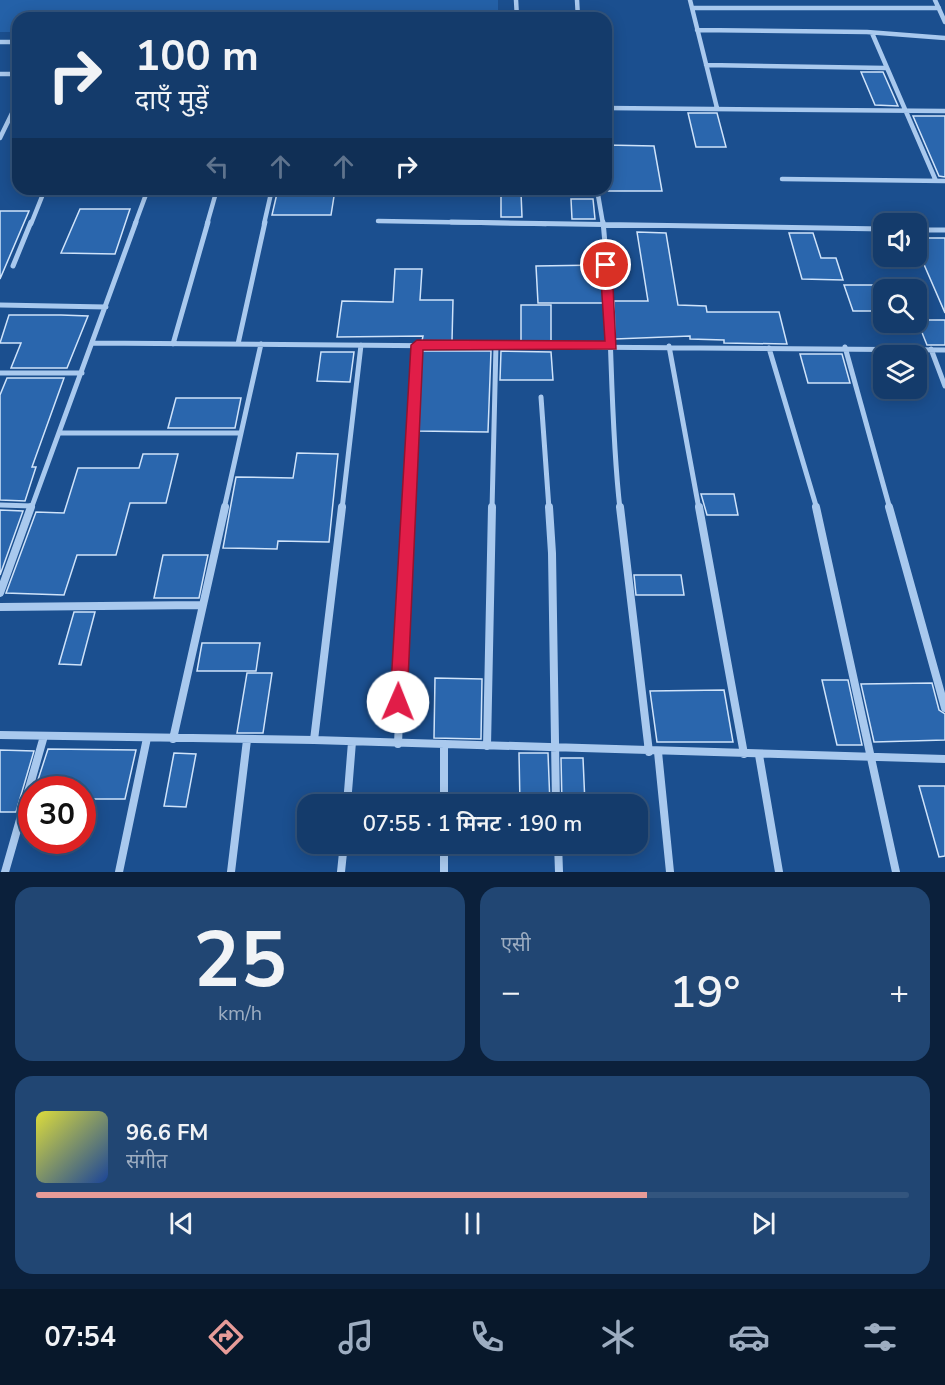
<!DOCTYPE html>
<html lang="hi">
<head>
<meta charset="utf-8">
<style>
  :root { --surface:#143b6b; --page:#214673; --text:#f1f3f6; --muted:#9dadc1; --line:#33557e; --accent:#e69b98 }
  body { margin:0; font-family:"Nunito Sans","Noto Sans Devanagari",sans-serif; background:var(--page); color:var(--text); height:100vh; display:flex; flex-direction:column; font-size:22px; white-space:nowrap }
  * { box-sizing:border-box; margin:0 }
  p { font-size:20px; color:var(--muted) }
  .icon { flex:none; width:33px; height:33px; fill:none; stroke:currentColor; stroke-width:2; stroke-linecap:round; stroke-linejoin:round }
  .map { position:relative; height:872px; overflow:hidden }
  .details { display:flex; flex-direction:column; gap:15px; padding:15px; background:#0b203b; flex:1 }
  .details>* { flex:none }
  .banner { position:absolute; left:12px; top:12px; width:600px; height:183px; border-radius:18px; box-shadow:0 3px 15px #0003,0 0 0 2px var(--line); background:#143b6b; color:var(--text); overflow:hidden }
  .buttons { position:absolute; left:873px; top:213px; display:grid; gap:12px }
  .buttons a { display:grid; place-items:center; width:54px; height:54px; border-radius:12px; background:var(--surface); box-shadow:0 3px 15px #0003,0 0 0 2px var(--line); font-size:30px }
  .speed { position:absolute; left:18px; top:776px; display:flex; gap:12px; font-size:30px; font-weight:700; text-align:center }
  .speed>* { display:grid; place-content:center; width:78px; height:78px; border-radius:50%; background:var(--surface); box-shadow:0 3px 15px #0003,0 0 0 2px var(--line); line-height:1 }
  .speed .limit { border:9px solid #d22; background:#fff; color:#111 }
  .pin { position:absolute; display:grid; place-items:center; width:51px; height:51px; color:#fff; margin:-26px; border:3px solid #fff; border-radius:50%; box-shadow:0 2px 6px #0007 }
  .me { position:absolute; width:66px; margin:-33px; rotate:1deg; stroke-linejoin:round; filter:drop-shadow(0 0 4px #0008) }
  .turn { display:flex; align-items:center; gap:21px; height:126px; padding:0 24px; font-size:27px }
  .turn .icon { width:78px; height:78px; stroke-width:2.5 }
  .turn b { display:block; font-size:42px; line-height:51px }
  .lanes { display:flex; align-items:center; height:57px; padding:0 24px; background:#0003; justify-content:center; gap:30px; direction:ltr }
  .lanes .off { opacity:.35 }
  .big { font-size:45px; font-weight:600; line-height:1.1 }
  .details .widget { flex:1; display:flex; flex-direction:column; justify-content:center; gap:9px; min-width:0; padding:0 21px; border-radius:18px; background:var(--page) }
  .details .dial { align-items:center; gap:0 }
  .dial b { font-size:78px; line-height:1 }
  .song { display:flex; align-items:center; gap:18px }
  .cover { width:72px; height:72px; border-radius:9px; background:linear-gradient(135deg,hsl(60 70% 55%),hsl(220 70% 35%)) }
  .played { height:6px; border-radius:3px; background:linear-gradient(90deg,var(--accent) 70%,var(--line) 70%) }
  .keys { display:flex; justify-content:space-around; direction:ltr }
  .heat { display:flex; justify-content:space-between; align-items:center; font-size:33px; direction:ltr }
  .details .tiles { flex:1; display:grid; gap:15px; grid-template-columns:1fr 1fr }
  .widget:last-child { grid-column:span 2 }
  .trip { position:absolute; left:297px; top:794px; width:351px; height:60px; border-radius:18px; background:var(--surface); box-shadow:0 3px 15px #0003,0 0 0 2px var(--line); font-weight:600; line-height:60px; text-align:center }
  .dock { display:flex; height:96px; justify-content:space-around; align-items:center; background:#08182b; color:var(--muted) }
  .dock .icon { width:42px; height:42px }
  .dock .on { color:var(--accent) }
  .dock b { font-size:27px; color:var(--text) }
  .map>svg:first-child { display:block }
</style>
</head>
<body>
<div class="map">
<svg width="945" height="872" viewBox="0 0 945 872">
  <rect width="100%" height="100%" fill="#1b4f8f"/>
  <path fill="#2461a8" d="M0,0H498V18H18V32H0Z"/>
  <path fill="#2a66ad" stroke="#cfe3fa" stroke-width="1.5" d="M861,72H883L898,106L875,105Z
    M688,113H717L726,147H696Z
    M913,116H945V177L939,176Z
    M606,145L654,146L662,191H606Z
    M278,189L335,190L331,215H272Z
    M501,193H521L522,217H501Z
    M571,199H593L595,219H572Z
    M80,209H130L115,254L61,253Z
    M0,211H29L0,279Z
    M637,232L666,233L678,305L706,306L707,312H779L787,344L724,343V340L690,339V336L615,339L614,301H648Z
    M789,233H813L821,258H836L843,280L802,279Z
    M916,238H945V313L916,246Z
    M600,265L604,303H538L536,266Z
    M395,269H422L420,300H453L452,341H422L423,336L337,337L342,301L393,302Z
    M844,285H874L884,311H853Z
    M521,305H551V342H521Z
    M9,315H61L88,316L67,368H11L21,343H0Z
    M917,320H945V345H927Z
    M422,351H491L488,432L417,431Z
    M501,351L551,352L553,380H500Z
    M321,352H354L350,382L317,381Z
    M800,354H842L850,383H808Z
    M7,378H64L32,467H36L25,501L0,500V395Z
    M176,398H241L235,428H168Z
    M297,453L338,454L329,542L278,541L277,549L223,548L236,477L293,478Z
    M143,454H178L166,503H130L116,555H77L64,595L6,593L36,512L64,513L78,468H139Z
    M701,494H734L738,515H707Z
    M0,510L23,511L0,575Z
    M163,555H208L199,598H154Z
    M634,575H681L684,595H636Z
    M74,612H95L81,665L59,664Z
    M202,643H260L256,671H197Z
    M247,673H272L263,733H237Z
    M435,678L482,679L481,739L434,738Z
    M822,680H848L862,745H837Z
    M932,683L939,710L945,714V740L874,742L861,684Z
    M724,690L733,742H657L650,691Z
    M48,749L136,750L125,799H82V789H35Z
    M0,750L34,751L16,812H0Z
    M174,753L196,754L186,807L164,806Z
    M519,753H548L550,804H520Z
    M561,758H583L585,804H562Z
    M919,786H945V856L939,857Z"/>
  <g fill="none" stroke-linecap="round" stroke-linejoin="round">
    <path stroke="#a9c9ee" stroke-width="4.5" d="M516,0L517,18
      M577,0L578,18
      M690,0L717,108
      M935,0L945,22
      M692,8H939
      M697,30L867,32L945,38
      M872,33L936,181
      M0,42H18
      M706,65L885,68
      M0,74H18
      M606,108L945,111
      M0,138L18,101
      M782,179L945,181
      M597,189L603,224
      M378,221L546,224
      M31,224L45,189
      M135,224L148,189
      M207,224L217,189
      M264,224L272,189"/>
    <path stroke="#a9c9ee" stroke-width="5" d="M451,222L884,229
      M603,222C613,317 609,414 620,509
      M916,230H945
      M13,266L31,222
      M0,305L106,307
      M92,343L945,350
      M173,344L208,222
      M238,344L265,222
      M669,346L699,509
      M845,347L890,509
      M769,348L817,509
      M931,349L945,386
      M0,373H82
      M541,397L549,509
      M60,433H240
      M0,505L32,506
      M31,509L136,222
      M224,509L261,344
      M342,509L361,345
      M408,509L417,345
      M492,509L496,345"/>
    <path stroke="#a9c9ee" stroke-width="8" d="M549,507L552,553L556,804
      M620,507L649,752
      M699,507L744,754
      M816,507L896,872
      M889,507L945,708
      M0,593L31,507
      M0,607L202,605
      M0,735L314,740L945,759
      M173,739L225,507
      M314,740L342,507
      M398,744L408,507
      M444,745V804
      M487,746L492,507
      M658,752L670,872
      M759,755L779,872
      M347,804L352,742
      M444,843V872
      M558,843L559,872
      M5,872L44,736
      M119,872L147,738
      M231,872L247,740
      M341,872L344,843"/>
  </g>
  <path fill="#e11d48" stroke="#92132f" stroke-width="1.5" d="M606,261L612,265L616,349L423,350L407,702L404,708L398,710L393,708L390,702L411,345L417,340L605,341L600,265Z"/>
</svg>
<div class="buttons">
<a><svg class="icon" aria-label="sound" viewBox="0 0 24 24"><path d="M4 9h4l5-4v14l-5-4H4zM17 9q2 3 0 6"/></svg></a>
<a><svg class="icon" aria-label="search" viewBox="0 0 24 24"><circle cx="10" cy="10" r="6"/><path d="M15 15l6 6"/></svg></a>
<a><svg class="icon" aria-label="layers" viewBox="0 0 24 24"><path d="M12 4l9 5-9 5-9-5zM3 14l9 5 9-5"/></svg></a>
</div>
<div class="speed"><div class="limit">30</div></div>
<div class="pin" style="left:606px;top:265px;background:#d93025"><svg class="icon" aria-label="arrive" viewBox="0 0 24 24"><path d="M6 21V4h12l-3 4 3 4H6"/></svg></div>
<svg class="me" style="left:398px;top:702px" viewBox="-20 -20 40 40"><circle r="19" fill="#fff"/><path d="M0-13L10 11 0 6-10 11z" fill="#e11d48"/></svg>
<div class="trip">07:55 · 1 मिनट · 190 m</div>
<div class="banner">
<div class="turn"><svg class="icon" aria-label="right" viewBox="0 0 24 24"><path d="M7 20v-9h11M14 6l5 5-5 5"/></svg><div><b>100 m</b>दाएँ मुड़ें</div></div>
<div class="lanes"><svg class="icon off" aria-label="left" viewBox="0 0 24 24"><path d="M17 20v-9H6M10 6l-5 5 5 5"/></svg><svg class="icon off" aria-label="ahead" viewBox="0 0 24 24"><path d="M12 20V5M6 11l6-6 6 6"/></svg><svg class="icon off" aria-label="ahead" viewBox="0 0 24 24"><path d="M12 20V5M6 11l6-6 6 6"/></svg><svg class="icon" aria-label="right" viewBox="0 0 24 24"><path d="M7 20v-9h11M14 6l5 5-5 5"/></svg></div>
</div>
</div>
<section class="details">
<div class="tiles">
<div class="widget dial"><b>25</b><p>km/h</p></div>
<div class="widget"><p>एसी</p>
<div class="heat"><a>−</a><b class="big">19°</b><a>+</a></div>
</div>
<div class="widget">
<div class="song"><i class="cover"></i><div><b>96.6 FM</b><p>संगीत</p></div></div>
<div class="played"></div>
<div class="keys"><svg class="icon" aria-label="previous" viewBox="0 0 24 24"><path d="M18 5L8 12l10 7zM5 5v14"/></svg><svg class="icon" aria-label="pause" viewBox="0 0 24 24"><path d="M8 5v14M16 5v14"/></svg><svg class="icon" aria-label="next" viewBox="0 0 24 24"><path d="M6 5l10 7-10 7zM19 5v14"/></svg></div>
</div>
</div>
</section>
<nav class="dock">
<b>07:54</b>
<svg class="icon on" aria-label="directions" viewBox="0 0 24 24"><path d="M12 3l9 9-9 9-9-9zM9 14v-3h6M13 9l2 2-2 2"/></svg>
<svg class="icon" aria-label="music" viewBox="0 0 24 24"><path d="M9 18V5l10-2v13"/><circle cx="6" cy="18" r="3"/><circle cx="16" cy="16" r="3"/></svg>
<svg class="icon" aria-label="phone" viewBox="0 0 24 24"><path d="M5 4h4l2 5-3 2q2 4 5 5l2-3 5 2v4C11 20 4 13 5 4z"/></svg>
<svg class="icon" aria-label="climate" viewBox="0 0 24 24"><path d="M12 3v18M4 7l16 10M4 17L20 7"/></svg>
<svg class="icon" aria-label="car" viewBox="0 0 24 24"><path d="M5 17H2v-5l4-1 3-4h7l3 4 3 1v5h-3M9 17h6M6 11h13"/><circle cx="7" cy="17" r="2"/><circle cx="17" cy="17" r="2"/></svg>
<svg class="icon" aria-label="filters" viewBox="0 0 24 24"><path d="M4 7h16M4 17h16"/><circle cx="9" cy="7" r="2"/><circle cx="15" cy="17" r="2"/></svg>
</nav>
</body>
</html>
